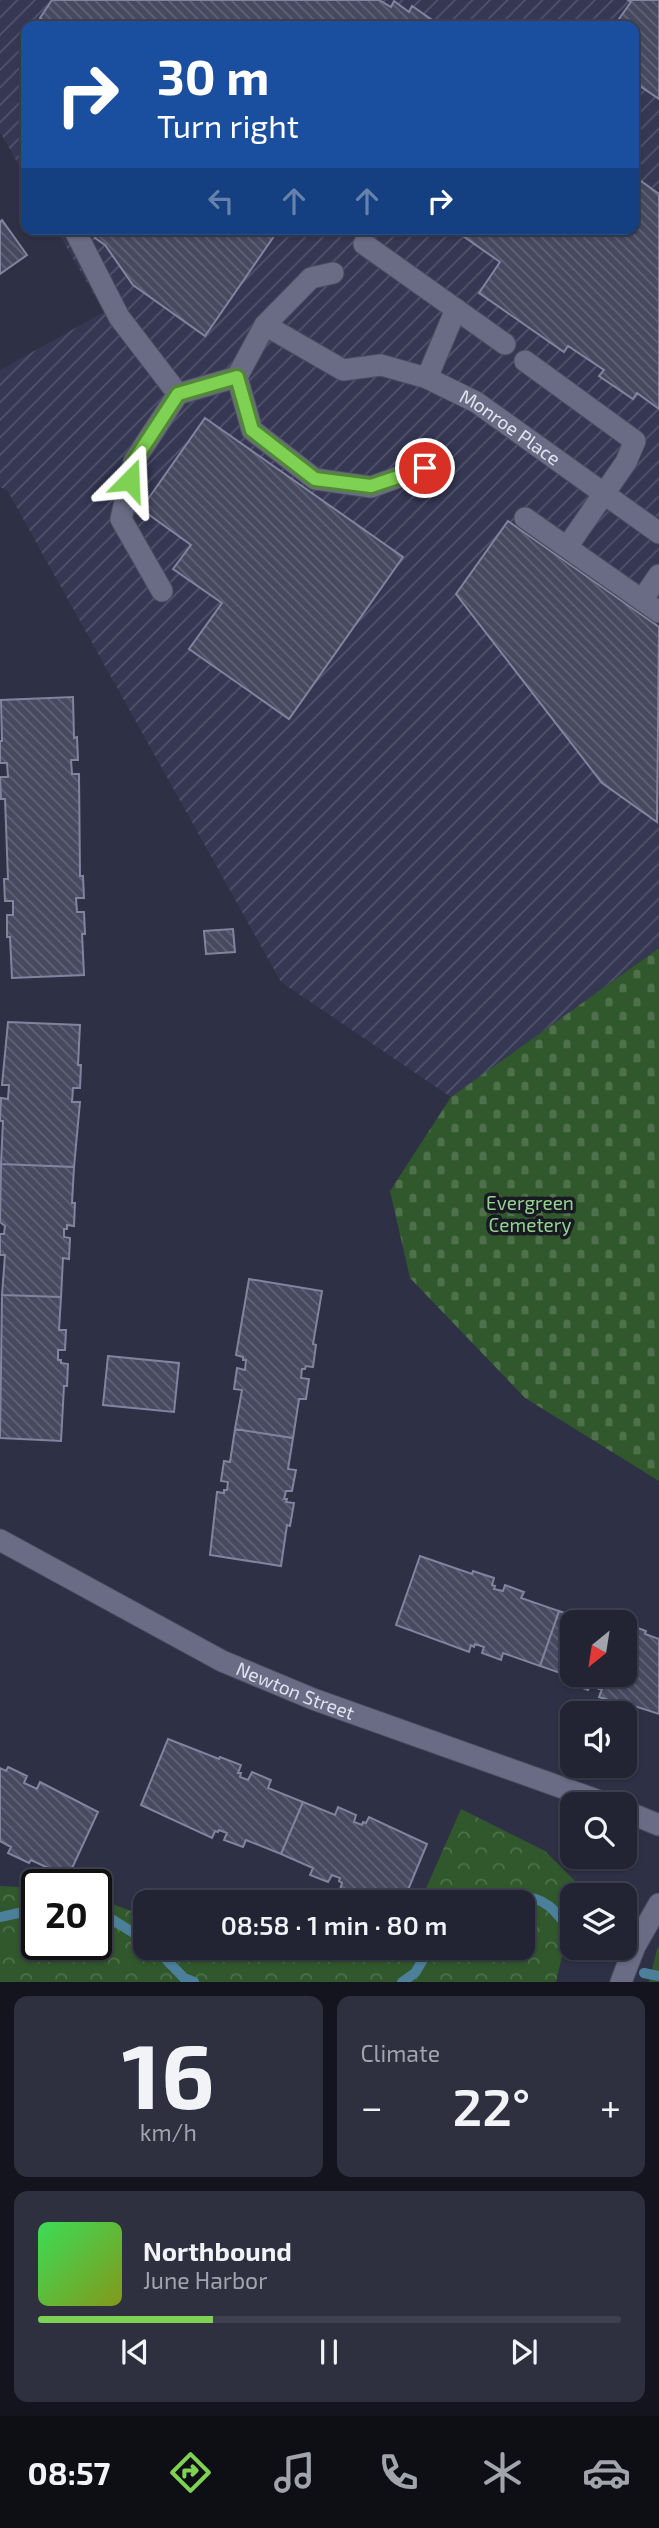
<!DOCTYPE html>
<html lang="en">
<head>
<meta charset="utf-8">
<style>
  :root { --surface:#222434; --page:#2e3040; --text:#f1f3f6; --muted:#a2a4ac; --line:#3f414f; --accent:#7ed153 }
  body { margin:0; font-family:"Exo 2",sans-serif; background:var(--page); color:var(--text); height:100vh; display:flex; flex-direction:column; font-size:26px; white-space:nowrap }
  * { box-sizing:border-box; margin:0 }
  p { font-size:23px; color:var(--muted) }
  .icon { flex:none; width:38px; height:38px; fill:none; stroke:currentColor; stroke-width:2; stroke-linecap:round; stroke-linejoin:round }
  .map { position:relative; height:1982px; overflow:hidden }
  .side { display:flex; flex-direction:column; gap:14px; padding:14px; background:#13141d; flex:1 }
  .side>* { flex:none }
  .banner { position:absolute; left:21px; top:21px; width:618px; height:214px; border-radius:14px; box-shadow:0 2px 5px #0004,0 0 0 2px var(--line); background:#1a4fa0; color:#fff; overflow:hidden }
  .needle { width:46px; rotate:210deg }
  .buttons { position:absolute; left:560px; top:1610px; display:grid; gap:14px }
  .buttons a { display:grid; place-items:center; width:77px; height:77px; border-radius:14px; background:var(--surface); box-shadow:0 2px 5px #0004,0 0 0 2px var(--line); font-size:35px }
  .speed { position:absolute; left:21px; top:1869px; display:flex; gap:14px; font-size:35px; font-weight:700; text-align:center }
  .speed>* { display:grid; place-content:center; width:91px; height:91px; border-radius:50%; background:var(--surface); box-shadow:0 2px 5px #0004,0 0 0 2px var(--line); line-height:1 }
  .speed .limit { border:4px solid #111; border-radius:10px; background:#fff; color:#111 }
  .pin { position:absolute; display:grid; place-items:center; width:60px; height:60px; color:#fff; margin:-30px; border:4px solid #fff; border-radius:50%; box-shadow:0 2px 7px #0007 }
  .me { position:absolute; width:77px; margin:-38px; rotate:21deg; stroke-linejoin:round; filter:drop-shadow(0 0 5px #0008) }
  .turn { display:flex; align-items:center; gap:24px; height:147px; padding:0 21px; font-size:32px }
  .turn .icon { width:91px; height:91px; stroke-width:2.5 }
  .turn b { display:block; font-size:49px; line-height:60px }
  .lanes { display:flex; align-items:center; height:66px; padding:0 21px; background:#0003; justify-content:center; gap:35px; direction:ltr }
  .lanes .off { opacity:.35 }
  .big { font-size:52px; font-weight:600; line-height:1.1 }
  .side .tile { flex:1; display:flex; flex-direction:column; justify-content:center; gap:10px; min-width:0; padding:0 24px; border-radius:14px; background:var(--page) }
  .side .dial { align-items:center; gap:0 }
  .dial b { font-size:91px; line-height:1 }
  .song { display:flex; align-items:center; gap:21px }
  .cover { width:84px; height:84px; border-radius:10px; background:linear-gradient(135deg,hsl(130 70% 55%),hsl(70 70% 35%)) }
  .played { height:7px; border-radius:4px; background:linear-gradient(90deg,var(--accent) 30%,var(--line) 30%) }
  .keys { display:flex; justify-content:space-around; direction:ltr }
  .heat { display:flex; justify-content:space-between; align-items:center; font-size:38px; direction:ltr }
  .side .tiles { flex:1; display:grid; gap:14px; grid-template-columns:1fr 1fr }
  .tile:last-child { grid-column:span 2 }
  .trip { position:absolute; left:133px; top:1890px; width:402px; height:70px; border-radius:14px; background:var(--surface); box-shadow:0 2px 5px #0004,0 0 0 2px var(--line); font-weight:600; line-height:70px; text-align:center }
  .tabs { display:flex; height:112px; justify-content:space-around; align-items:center; background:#0e0e15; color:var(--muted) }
  .tabs .icon { width:49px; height:49px }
  .tabs .selected { color:var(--accent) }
  .tabs b { font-size:32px; color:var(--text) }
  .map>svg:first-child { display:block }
</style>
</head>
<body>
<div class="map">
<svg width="659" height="1982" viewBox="0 0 659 1982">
  <defs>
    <pattern id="industrial-furrows" width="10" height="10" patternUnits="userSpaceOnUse" patternTransform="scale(1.75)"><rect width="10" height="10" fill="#353753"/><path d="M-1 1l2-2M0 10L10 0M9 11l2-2" fill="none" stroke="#52546c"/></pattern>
    <pattern id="forest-crowns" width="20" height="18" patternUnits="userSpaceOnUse" patternTransform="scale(1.75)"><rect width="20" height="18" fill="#30582c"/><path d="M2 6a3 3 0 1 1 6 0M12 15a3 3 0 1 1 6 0" fill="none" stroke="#4e704b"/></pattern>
    <pattern id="cemetery-stones" width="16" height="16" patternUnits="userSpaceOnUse" patternTransform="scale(1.75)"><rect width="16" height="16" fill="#30582c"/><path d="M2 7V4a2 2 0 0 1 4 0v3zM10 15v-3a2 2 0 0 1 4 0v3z" fill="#4e704b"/></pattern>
    <pattern id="building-back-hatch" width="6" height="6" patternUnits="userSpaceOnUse" patternTransform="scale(1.75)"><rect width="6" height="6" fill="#474960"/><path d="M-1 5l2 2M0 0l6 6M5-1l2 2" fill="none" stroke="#616377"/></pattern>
  </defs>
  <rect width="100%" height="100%" fill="#2e3045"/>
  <path fill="url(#industrial-furrows)" d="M0,0H659V948L451,1097L281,982L7,490L0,487V370L104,312L56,229H634V26H26V178L0,132Z"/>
  <path fill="url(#forest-crowns)" d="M461,1809L545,1851L579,1885L577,1895H572V1914L556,1982H0V1886L37,1888V1944H96V1898L145,1916V1948H523V1902H420Z
    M659,1947V1982H649L657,1949Z"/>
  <path fill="url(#cemetery-stones)" d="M659,948V1481L525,1398L410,1278L390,1191L451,1097Z"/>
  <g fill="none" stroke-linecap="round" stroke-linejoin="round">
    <path stroke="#4c7f9a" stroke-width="10" d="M483,1902C505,1897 530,1891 549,1906C558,1913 564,1924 572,1931
      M96,1915L113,1920L145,1940
      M0,1917L37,1909
      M155,1948L184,1978L194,1982
      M589,1948L595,1953
      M644,1973L659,1976
      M402,1982L415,1973L430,1948"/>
  </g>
  <path fill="url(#building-back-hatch)" stroke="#81849e" stroke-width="2" d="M52,0H379L391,7L394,1L409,12L412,6L441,26H52L40,18Z
    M628,0H659V99L634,82V26H614L631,2Z
    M634,176L659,194V409L637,393L633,399L599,376L604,370L568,346L564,352L479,293L500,262L453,229H634Z
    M2,220L27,255L0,274V222Z
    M100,229L112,236L117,229H279L205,336L133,285L105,245L95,238Z
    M205,418L403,557L289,719L189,649L222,603L173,569L191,545L141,509Z
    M508,521L659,627L657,822L602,783L456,594Z
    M73,697L74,738L77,737L78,760H71L72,774H79L80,876H83L84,898H76L77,912H84L85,934H82L84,975L12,978L10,937H7V915H13V901H5L4,879H8L5,799H1L0,777H8L7,763H0V741H2L1,700Z
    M233,929L235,952L206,954L204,931Z
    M8,1022L80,1025L78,1065H81L80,1088H73L72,1102H80L74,1167L1,1164L3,1121H0L1,1098L8,1099L9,1085H2Z
    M1,1164L74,1167L72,1203H75L74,1226L67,1225V1229H64V1237L70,1238L69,1259L63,1258L61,1297L2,1295L5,1255H0V1234H4L5,1226L0,1222Z
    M249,1279L322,1291L313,1344L316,1345L313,1367L306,1366L305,1369H302L301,1378L309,1379L306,1399H299L293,1438L235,1429L242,1390L234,1389L237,1368L245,1370L246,1360H243V1357L236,1355Z
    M2,1295L61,1297L59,1330H66L65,1350H58V1360H61V1363L68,1364L67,1386H64L61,1441L0,1438Z
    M108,1356L179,1363L174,1412L103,1405Z
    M235,1429L293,1438L288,1469L296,1470L292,1491H286L284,1499H287L286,1502L294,1503L290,1526L287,1525L281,1566L210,1555L217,1492L224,1493V1490H227L228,1482L221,1481L224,1461L230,1462Z
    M420,1556L472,1574L473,1571L494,1578L492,1585L495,1586L494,1589L503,1591L505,1585L524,1592L521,1598L559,1611L540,1666L503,1653L501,1660L482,1653L484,1647L475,1644L474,1647L471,1645L469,1652L396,1625Z
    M559,1611L590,1622L592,1614L612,1621L611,1622H572V1675H625V1623L646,1631L645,1634L659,1639V1714L622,1702L621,1704L599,1697L602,1689H599L600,1686L591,1684L588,1690L569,1683L572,1677L540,1666Z
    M168,1739L219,1759L220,1757L241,1765L238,1773H241L240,1777L248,1780L252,1772L271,1780L268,1788L303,1802L281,1854L246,1840L243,1847L224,1840L227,1833L219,1830L218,1832L215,1831L212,1838L141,1805Z
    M8,1767L27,1776L24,1783L37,1789L40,1782L98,1812L68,1877L31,1860L29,1863L8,1853L11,1847L0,1841V1768L6,1771Z
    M303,1802L335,1815L338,1807L356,1815L354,1822L362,1825L363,1822L366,1823L369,1817L427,1844L403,1902H377L362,1896L361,1898L340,1890L342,1883L339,1881L340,1878L332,1875L328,1882L310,1875L313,1868L281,1854Z"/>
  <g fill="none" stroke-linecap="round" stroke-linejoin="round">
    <defs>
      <g id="minor">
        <path d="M74,229L119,317L178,394"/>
        <path d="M364,244L505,344"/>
        <path d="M333,273L311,278L265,325L237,377L252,430L315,479L371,487L424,468"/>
        <path id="s1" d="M265,325L343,370L381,365L427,378L476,402L659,533"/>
        <path d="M525,361L635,441L626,462L567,547"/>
        <path d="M427,378L456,309"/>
        <path d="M525,518L659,612"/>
        <path d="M162,591L121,519L134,461L178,394L237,377"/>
        <path d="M642,600L659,575"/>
        <path id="s2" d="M0,1540L222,1661L313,1699L608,1804"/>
        <path d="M625,1811L659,1825"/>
        <path d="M621,1982L635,1946L659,1904"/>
      </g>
    </defs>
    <use href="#minor" stroke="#4b4c5e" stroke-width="23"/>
    <use href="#minor" stroke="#696c84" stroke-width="21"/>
  </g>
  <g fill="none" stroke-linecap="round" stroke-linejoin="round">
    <defs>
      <path id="route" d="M130,480L134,461L178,394L237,377L252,430L315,479L371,486L425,468"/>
    </defs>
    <use href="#route" stroke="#528836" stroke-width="18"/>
    <use href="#route" stroke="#7ed153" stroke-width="12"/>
  </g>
  <g text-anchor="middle" stroke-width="7" stroke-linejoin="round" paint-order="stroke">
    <g font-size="19" fill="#e0e2f0" stroke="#181922">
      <text dy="7" stroke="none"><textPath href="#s1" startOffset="273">Monroe Place</textPath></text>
      <text dy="7" stroke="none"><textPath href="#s2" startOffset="332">Newton Street</textPath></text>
    </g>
    <g font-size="19" fill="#94d48f" stroke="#181922">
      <text x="530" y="1210">Evergreen<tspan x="530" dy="22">Cemetery</tspan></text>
    </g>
  </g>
</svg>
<div class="buttons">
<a><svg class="needle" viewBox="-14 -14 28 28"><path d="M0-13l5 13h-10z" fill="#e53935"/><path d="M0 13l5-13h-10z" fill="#a2a4ac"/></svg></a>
<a><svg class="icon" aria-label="sound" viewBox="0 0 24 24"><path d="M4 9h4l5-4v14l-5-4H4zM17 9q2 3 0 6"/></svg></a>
<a><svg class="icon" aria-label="search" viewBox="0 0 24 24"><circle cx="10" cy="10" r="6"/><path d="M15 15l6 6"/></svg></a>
<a><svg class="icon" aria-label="layers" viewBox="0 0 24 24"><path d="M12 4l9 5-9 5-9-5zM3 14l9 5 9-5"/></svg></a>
</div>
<div class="speed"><div class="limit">20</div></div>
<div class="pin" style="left:425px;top:468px;background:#d93025"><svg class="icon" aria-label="arrive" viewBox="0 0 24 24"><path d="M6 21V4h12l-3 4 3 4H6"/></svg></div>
<svg class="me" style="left:130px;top:480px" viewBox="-20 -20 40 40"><path d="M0-17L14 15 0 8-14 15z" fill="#7ed153" stroke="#fff" stroke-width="4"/></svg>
<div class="trip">08:58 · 1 min · 80 m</div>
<div class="banner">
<div class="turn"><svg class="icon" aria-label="right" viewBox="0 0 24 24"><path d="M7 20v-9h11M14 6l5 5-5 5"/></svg><div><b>30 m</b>Turn right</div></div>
<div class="lanes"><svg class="icon off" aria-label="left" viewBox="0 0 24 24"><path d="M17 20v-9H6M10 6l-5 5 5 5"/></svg><svg class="icon off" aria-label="ahead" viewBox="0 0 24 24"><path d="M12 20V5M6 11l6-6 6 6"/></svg><svg class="icon off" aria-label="ahead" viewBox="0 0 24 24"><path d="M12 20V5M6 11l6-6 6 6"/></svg><svg class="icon" aria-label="right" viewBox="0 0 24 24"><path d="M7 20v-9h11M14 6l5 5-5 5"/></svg></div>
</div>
</div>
<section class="side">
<div class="tiles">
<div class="tile dial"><b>16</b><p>km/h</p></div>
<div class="tile"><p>Climate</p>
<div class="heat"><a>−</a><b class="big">22°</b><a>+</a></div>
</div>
<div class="tile">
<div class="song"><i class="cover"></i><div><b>Northbound</b><p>June Harbor</p></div></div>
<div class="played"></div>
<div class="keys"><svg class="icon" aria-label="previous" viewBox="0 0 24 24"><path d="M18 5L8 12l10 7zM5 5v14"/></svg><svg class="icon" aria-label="pause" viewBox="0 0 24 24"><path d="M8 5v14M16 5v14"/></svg><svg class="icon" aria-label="next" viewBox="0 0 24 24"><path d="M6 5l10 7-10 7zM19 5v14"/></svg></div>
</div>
</div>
</section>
<nav class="tabs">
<b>08:57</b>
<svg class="icon selected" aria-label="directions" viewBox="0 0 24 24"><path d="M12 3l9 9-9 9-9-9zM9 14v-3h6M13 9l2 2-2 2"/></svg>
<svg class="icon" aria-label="music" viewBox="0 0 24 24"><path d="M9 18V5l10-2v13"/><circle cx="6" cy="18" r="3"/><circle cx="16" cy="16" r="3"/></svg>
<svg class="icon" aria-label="phone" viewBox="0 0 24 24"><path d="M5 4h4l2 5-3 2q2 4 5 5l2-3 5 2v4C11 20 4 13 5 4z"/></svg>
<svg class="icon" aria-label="climate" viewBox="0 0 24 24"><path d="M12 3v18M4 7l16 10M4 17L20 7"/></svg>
<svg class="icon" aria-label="car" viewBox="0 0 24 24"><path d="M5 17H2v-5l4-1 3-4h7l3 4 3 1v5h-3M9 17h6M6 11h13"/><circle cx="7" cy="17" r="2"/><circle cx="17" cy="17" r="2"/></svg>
</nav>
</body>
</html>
